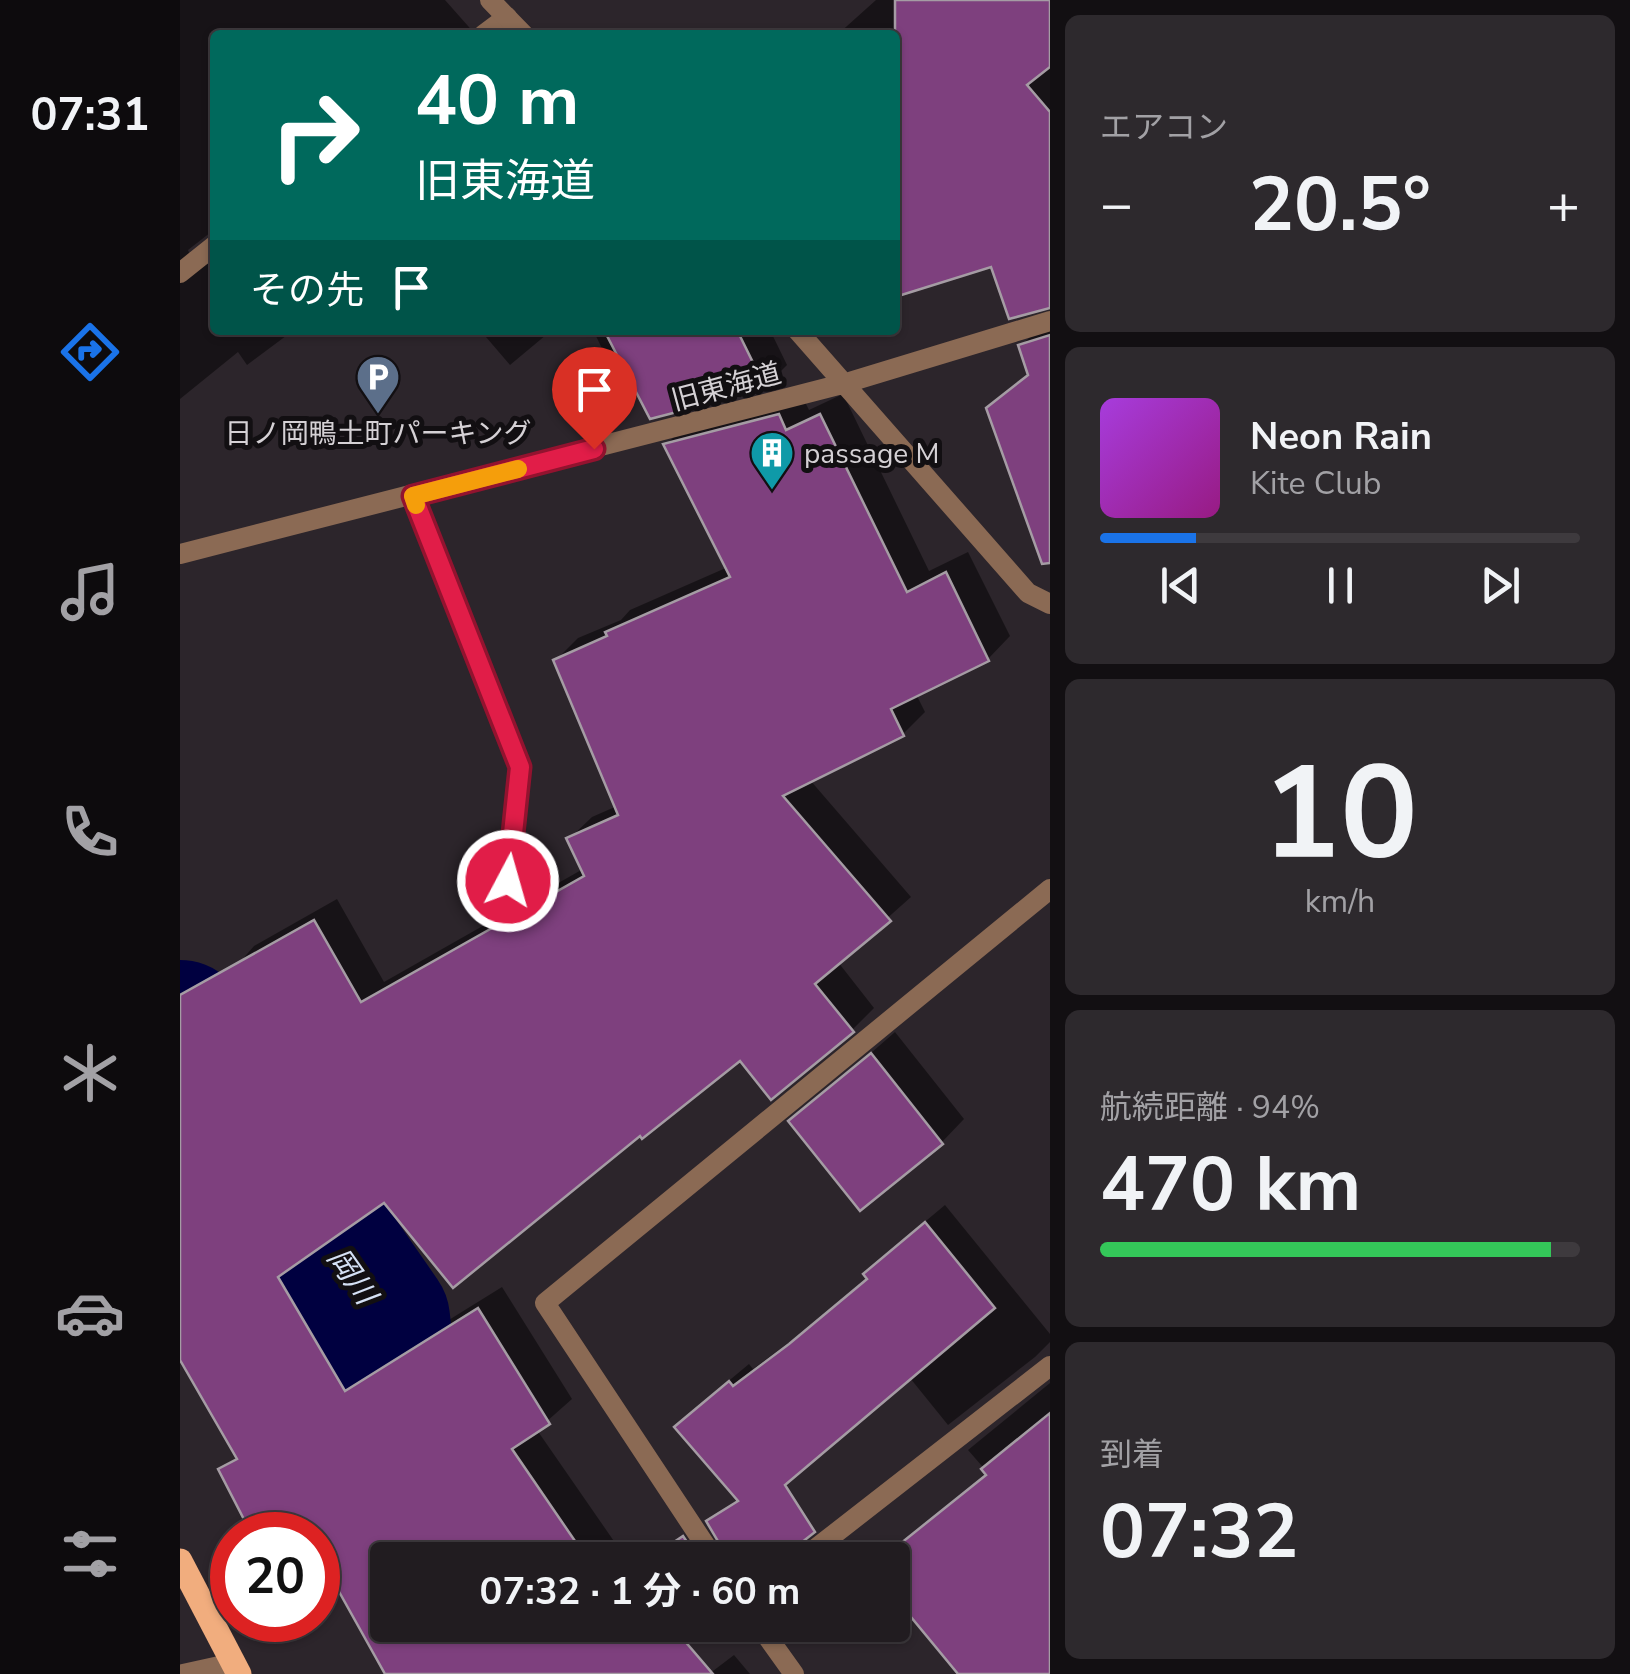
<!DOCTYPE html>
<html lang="ja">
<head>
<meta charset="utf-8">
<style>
  :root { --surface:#211c20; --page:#2d292d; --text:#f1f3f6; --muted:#a2a1a5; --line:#3e3a3e; --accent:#1a73e8 }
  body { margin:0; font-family:"Nunito Sans","Noto Sans JP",sans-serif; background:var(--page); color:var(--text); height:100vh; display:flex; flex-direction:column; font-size:38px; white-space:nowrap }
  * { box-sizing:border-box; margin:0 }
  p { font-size:32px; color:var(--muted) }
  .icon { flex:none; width:55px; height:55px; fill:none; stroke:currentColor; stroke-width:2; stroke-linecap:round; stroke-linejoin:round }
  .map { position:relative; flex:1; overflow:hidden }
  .details { display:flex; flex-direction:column; gap:15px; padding:15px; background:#120f12; width:580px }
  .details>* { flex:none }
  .guide { position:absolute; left:30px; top:30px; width:690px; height:305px; border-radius:10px; box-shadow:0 2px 8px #0004,0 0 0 2px var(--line); background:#00695c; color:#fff; overflow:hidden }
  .speed { position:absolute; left:30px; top:1512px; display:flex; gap:20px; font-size:50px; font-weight:700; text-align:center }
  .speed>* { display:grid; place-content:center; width:130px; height:130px; border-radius:50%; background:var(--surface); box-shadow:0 2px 8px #0004,0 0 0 2px var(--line); line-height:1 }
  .speed .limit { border:15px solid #d22; background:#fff; color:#111 }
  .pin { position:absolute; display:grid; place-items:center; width:85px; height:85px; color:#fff; margin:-102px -42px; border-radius:50% 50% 50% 0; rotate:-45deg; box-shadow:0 0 10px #0007 }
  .pin .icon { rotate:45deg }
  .me { position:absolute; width:110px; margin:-55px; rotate:6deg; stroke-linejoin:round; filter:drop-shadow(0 0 8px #0008) }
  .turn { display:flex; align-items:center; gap:35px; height:210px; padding:0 40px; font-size:45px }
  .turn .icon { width:130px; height:130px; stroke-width:2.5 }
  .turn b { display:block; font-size:70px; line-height:85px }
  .then { display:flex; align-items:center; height:95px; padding:0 40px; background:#0003; gap:20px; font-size:38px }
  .big { font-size:75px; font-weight:700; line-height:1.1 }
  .details .card { flex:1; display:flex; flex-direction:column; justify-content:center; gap:15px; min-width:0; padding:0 35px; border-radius:15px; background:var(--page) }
  .details .dial { align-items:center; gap:0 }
  .dial b { font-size:130px; line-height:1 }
  .song { display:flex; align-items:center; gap:30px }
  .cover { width:120px; height:120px; border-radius:15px; background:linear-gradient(135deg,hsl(280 70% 55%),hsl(310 70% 35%)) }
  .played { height:10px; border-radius:5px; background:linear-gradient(90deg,var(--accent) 20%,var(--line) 20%) }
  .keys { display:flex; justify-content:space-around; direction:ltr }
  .heat { display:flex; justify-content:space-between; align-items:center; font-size:55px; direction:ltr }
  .charge { height:15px; border-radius:8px; background:linear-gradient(90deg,#34c759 94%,var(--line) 0) }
  .trip { position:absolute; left:190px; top:1542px; width:540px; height:100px; border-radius:10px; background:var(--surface); box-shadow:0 2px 8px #0004,0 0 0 2px var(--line); font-weight:700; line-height:100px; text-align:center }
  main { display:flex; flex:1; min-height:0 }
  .tab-bar { display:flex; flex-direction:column; width:180px; justify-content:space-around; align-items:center; background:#0d0b0d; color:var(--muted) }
  .tab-bar .icon { width:70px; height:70px }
  .tab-bar .current { color:var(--accent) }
  .tab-bar b { font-size:45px; color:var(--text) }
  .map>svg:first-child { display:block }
</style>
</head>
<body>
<main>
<nav class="tab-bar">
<b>07:31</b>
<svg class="icon current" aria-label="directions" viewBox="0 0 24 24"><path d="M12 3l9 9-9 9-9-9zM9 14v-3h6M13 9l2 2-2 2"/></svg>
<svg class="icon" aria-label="music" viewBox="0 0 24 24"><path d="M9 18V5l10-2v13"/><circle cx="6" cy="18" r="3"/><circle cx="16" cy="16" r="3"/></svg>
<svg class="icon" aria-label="phone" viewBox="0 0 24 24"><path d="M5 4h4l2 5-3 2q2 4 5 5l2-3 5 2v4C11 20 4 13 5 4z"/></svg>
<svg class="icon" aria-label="climate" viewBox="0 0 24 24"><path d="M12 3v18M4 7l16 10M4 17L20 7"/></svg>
<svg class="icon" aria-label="car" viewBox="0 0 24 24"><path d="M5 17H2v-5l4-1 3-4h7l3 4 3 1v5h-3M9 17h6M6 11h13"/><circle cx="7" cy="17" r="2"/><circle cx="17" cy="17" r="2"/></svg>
<svg class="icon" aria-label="filters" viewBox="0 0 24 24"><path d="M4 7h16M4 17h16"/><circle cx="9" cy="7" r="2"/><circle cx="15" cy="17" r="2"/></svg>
</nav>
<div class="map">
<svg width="870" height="1674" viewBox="0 0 870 1674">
  <rect width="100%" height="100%" fill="#2c252b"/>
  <path fill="#0007" d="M0,0H265L296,35H35V229L8,250L12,260L25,265L35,261V330H114L67,365L58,352L0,399Z
    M696,0H870V305L813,263L715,295V35H657Z
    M870,321V542L809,408L850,371L841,346L864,323Z
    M300,330H372L330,365Z
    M413,330H590L607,365L585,387L454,383L442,389Z
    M621,394L629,410L663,394L749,571L788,552L830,636L808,659L736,694L745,712L723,734L630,780L731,897L658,962L694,1008L672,1030L560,1057L204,1199L122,1257L180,1357L157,1379L0,1355V1031L74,946L157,899L204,982L403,869L389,839L412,817L437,806L376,660L398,638L441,620L450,610L548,567L486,445L508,423Z
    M715,1032L784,1119L762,1142L680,1207L612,1122Z
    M765,1205L870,1334V1342L855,1357L768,1425L730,1378L516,1408L569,1364L573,1369L631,1326L689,1277L686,1274L705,1255Z
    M322,1287L392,1399L357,1430L447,1560H288L170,1390L193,1367Z
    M870,1383V1674H781L712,1560H701L808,1473L788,1450Z
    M554,1655L570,1674H529Z"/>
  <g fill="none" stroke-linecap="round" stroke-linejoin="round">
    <path stroke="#000040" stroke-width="138" d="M0,1029L201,1319L215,1438L259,1560"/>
  </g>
  <path fill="#7e407e" stroke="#a59ca4" stroke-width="2.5" d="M715,0H870V67L847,85L870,112V308L829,319L811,267L715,297Z
    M424,330H557L586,389L470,419Z
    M870,335V563L862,564L806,408L848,375L838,345Z
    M599,414L606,430L640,414L727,592L766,572L809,661L711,709L724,736L603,796L711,921L635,984L674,1032L591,1100L560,1061L462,1139L460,1136L273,1288L204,1203L98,1277L165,1391L298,1308L370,1424L332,1449L408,1560H208V1625H491L533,1674H205L138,1554V1535H72L38,1469L57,1459L0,1360V995L134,920L181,1002L404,876L386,838L438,815L373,660L427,636L425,632L550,577L483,444Z
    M691,1053L763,1144L680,1211L608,1121Z
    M745,1222L815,1308L605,1485L635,1532L612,1550L608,1560H549L526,1521L558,1501L494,1427L549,1381L553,1386L609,1344L687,1279L683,1274Z
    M870,1413V1674H778L712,1594V1560H700L806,1475L801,1469Z
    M503,1536L519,1560H467Z"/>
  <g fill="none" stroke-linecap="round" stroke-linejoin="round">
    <path stroke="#8b6a54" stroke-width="20" d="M303,35L327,17
      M0,273L35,245
      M233,496L340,767L328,881
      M621,1560L870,1366"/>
    <path stroke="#8b6a54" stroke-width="20" d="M310,0L344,35
      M617,330L848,593L870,604
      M0,554L666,383L870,321
      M535,1560L365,1303L870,889
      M579,1625L614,1674
      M3,1674L53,1663"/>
    <path stroke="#f1ad7e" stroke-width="25" d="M0,1561L59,1674"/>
  </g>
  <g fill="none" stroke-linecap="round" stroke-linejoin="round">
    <defs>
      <path id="route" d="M328,881L340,767L233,496L414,449"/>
    </defs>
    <use href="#route" stroke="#92132f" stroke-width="25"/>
    <use href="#route" stroke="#e11d48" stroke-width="18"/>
    <path stroke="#f59e0b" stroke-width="18" d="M236,505L233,496L338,469"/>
  </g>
  <defs>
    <symbol id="parking-pin" viewBox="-11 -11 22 30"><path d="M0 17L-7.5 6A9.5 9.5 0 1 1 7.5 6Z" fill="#5c6f8a" stroke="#120f12"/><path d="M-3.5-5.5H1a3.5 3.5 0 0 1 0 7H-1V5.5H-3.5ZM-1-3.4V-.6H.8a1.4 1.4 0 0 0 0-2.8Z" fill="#fff"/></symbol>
    <symbol id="building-pin" viewBox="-11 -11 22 30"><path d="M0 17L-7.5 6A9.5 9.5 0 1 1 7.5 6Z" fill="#0f9aa8" stroke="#120f12"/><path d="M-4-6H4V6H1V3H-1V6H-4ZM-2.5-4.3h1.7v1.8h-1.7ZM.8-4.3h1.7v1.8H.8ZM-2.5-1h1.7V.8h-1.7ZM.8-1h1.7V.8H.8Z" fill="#fff"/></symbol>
  </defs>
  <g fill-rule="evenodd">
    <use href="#parking-pin" x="173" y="352" width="50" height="68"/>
    <use href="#building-pin" x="567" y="428" width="50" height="68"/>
  </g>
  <g text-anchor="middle" stroke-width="10" stroke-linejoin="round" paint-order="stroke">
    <g font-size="28" fill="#d5d1d5" stroke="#120f12">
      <text transform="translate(546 386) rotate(-15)" y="10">旧東海道</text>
    </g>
    <g font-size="28" fill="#d5d1d5" stroke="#120f12">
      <text x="198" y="443">日ノ岡鴨土町パーキング</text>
      <text x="624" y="463" text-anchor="start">passage M</text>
    </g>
    <g font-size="30" font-style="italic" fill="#d5e1f5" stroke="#120f12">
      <text transform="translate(172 1276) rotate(55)" y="10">岡川</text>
    </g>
  </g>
</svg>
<div class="speed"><div class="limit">20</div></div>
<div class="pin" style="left:414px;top:449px;background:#d93025"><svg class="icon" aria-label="arrive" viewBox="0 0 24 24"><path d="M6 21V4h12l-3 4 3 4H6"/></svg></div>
<svg class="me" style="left:328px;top:881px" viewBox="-20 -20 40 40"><circle r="17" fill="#e11d48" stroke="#fff" stroke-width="3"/><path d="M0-11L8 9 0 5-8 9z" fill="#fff"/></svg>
<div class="trip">07:32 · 1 分 · 60 m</div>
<div class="guide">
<div class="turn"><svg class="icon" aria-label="right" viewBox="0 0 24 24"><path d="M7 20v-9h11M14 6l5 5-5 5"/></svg><div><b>40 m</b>旧東海道</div></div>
<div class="then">その先<svg class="icon" aria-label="arrive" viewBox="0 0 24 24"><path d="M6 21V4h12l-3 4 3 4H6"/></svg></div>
</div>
</div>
<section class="details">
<div class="card"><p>エアコン</p>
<div class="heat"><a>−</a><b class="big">20.5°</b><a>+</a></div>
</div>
<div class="card">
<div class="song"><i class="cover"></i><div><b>Neon Rain</b><p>Kite Club</p></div></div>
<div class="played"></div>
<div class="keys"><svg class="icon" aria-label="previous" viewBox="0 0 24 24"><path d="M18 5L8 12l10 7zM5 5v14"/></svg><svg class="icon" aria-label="pause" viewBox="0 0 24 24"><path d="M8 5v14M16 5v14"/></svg><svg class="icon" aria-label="next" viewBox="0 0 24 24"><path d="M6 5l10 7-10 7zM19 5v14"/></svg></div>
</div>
<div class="card dial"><b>10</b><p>km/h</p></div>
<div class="card"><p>航続距離 · 94%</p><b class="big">470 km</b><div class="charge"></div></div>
<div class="card"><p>到着</p><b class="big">07:32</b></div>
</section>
</main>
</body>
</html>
